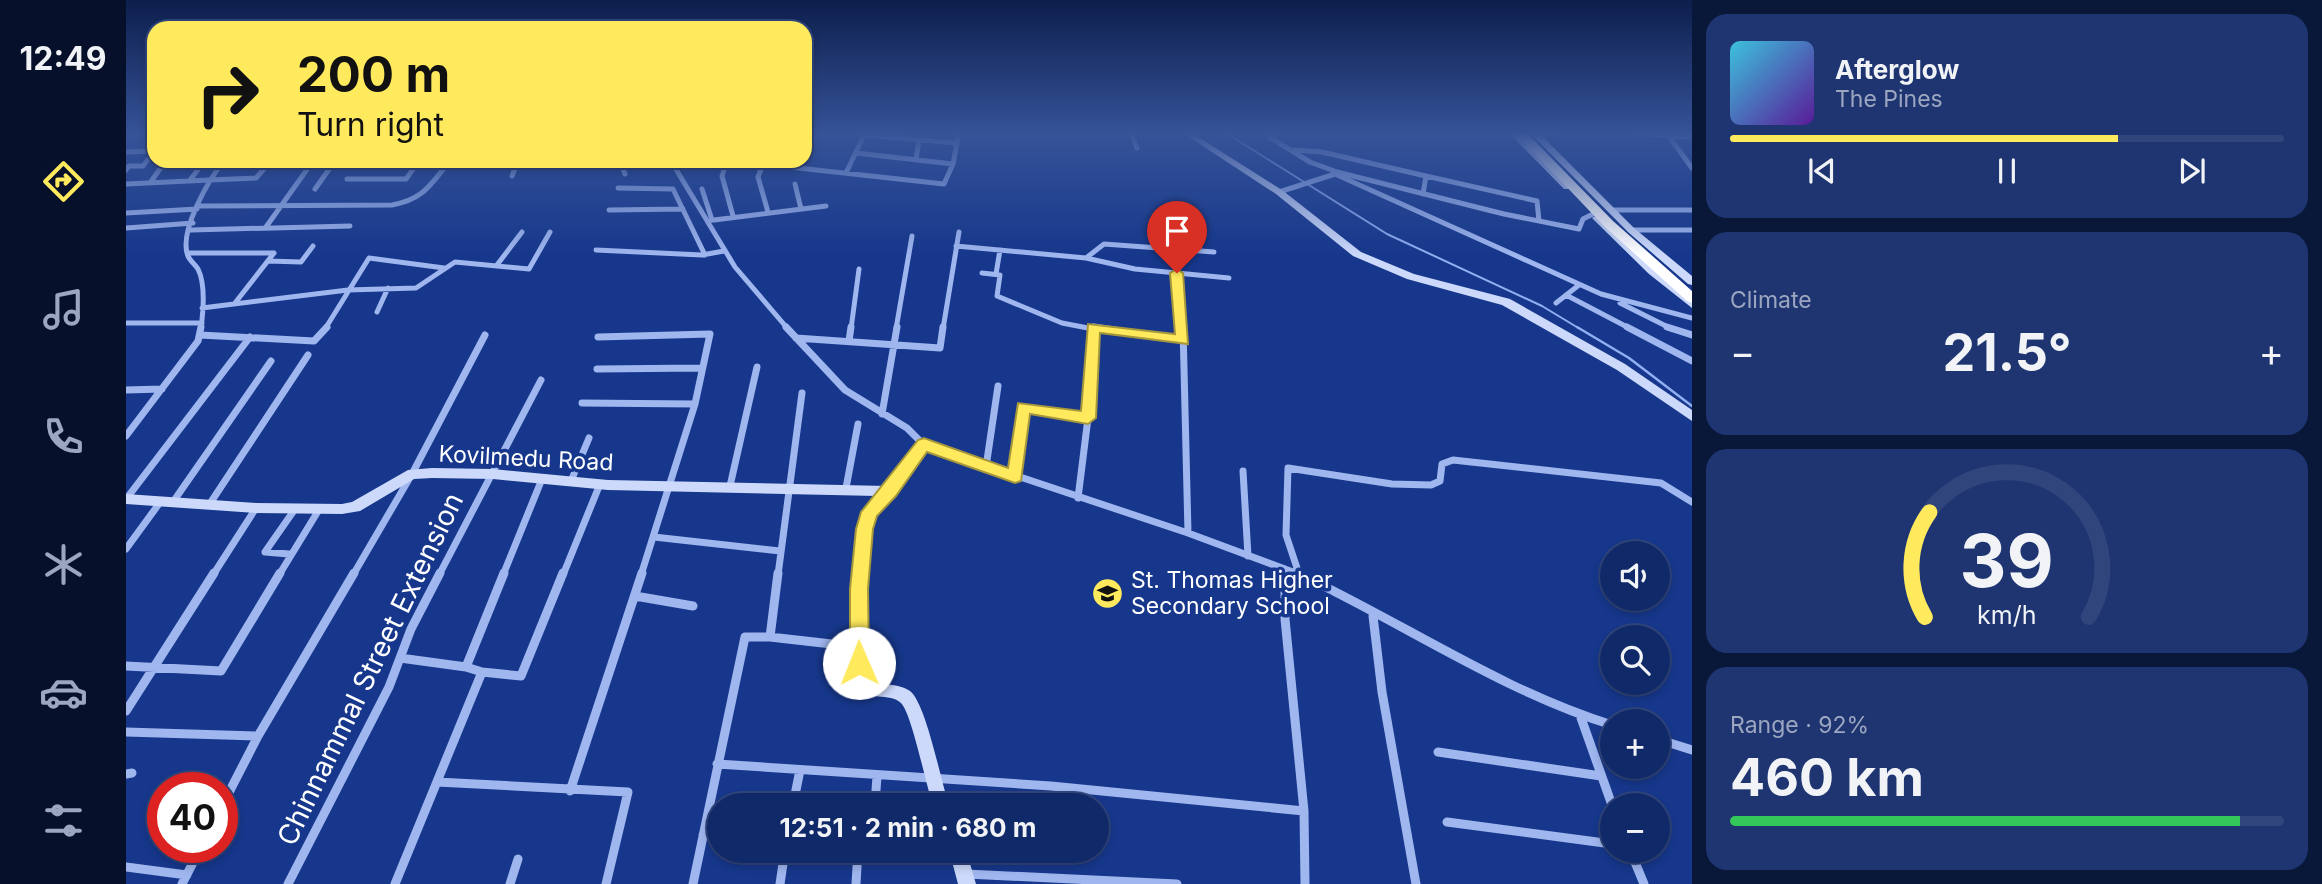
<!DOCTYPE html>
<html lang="en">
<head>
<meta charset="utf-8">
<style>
  :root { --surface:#102968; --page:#1e3571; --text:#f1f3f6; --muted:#9ca6c0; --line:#30457c; --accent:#ffe95d }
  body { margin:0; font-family:Inter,sans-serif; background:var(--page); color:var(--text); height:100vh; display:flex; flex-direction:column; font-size:26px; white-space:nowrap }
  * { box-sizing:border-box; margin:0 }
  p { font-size:23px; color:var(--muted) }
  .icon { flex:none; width:38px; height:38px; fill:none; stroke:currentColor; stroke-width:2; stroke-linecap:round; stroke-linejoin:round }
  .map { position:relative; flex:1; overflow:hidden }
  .panel { display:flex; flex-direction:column; gap:14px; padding:14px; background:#091739; width:630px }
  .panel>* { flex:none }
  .top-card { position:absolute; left:21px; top:21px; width:665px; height:147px; border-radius:21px; box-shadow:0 4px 10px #0003,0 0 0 2px var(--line); background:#ffe95d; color:#111; overflow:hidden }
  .tools { position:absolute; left:1474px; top:541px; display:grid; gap:14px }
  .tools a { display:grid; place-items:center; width:70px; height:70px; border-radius:50%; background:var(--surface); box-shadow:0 4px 10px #0003,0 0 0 2px var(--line); font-size:35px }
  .speed { position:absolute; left:21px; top:772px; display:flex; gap:14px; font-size:35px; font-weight:700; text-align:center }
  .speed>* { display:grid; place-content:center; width:91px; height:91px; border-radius:50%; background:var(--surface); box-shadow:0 4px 10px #0003,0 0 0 2px var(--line); line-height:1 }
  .speed .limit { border:10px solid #d22; background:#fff; color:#111 }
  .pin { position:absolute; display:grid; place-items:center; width:60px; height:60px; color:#fff; margin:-72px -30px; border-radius:50% 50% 50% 0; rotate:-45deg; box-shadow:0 0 7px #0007 }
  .pin .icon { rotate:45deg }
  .me { position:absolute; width:77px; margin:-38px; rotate:359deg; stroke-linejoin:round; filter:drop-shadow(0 0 5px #0008) }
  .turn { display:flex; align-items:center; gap:24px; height:147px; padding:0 35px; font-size:32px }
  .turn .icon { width:91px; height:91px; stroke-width:2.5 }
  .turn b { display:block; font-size:49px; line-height:60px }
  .big { font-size:52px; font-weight:700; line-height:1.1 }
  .panel .tile { flex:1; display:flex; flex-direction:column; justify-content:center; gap:10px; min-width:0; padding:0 24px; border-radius:21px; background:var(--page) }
  .panel .dial { align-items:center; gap:0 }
  .dial svg { height:182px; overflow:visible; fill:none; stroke:var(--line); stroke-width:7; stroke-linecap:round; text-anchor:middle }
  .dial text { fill:var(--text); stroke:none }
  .song { display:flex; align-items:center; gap:21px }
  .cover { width:84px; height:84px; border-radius:10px; background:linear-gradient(135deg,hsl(190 70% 55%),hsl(270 70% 35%)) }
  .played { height:7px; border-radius:4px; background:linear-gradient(90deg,var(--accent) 70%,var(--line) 70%) }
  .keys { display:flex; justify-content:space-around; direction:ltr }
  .heat { display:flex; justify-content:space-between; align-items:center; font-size:38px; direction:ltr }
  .charge { height:10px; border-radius:5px; background:linear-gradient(90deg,#34c759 92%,var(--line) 0) }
  .trip { position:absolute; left:581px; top:793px; width:402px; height:70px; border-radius:35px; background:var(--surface); box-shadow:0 4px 10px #0003,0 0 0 2px var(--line); font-weight:700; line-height:70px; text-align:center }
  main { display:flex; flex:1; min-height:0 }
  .tab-bar { display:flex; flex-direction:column; width:126px; justify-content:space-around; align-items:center; background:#06102a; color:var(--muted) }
  .tab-bar .icon { width:49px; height:49px }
  .tab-bar .selected { color:var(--accent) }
  .tab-bar b { font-size:32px; color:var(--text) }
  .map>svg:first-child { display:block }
</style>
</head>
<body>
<main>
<nav class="tab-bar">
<b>12:49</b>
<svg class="icon selected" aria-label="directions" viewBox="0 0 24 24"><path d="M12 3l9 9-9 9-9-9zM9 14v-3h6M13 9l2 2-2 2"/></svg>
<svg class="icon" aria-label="music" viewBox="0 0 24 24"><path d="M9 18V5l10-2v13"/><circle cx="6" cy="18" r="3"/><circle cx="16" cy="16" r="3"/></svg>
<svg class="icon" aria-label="phone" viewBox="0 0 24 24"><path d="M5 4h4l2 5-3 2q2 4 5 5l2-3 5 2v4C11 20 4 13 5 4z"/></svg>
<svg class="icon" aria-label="climate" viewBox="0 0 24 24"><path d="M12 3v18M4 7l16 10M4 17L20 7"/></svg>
<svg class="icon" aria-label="car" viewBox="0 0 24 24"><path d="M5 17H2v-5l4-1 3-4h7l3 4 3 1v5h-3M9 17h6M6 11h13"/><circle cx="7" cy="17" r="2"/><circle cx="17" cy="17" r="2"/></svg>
<svg class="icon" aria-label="filters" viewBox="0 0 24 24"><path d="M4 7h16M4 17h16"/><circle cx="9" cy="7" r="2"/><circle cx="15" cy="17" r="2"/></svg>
</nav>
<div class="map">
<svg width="1566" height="884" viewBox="0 0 1566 884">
  <rect width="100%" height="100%" fill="#16378b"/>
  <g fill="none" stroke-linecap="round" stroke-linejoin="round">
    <path stroke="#91aff2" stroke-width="2" d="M1100,133L1261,234L1416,306L1454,329"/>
    <path stroke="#91aff2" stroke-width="2.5" d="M1451,327L1503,358L1566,406"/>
    <path stroke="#9fb6ef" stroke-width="5" d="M1005,133L1011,148
      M1154,133L1143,137L1184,162L1211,172L1378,214L1453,229L1457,219L1467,214
      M1507,133L1566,137
      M1410,134L1431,133
      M739,135L830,143
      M1542,135L1566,168
      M1168,150L1196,152L1300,176L1297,194
      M0,152L28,151
      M730,153L827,164
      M679,157L690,133
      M790,160L793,140
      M494,161L499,174
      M545,161L609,267L662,329
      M601,161L596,176L607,216
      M609,161L818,184L827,164L833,133
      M637,164L632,177L642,212
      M0,170L3,166H17L28,152
      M1211,172L1209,174L1475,294L1566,318
      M720,173L739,133
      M386,176L392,161
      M1300,176L1411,201L1413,221
      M221,179H280L293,161
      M64,180L74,167
      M83,180L130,178L145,161
      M24,183L36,166
      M0,184L83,180
      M669,184L675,209
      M492,188L547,189L579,255
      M189,189L209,161
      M576,189L586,220
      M1153,192L1209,174
      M71,206L266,205C298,199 304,185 324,161
      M483,210L557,209
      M1486,210H1566
      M0,213L71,209
      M588,220L700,206
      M140,227L187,161
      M0,228L67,223
      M65,230L224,226
      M1505,230H1566
      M830,246L960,258L1009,269L1103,278
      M470,250L576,255L598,251
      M1047,250L1057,329
      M61,253H148
      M960,258L978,244L1088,252
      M142,261L175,262L187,246
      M371,265L396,232
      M856,273L874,275L871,296L936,323L967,329
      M870,274L874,250
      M1440,295L1505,329
      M109,303L148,253
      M1430,303L1453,285
      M1494,303L1546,329
      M76,308L222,290L290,288L329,262L403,269L424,232
      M251,312L262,288
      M0,323H76
      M967,327L980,329
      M75,329C77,312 80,285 72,269C69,264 64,261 62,256C52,232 83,179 98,161
      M199,329L243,258L318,268
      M725,329L733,269
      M770,329L786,236
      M817,329L833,232"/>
    <path stroke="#9fb6ef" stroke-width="7" d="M660,327L719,390L781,428L798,445L1062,533L1175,575
      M968,327L1057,340
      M1057,327L1062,533
      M1501,327L1566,361
      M1541,327L1566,335
      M74,335L188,341L201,327
      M472,337L584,334L569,404L515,575
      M670,338L814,348L817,327
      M723,341L725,327
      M471,369L576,368
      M0,390L36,389
      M456,403L569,404
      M756,414L771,327
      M0,436L72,341L75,327
      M860,467L872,386
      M1117,471L1122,556
      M889,477L897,407L962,418
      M445,481L463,438
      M604,486L631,367
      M720,488L732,424
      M1,498L124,337
      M952,498L962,418L967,327
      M47,502L145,361
      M83,505L182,355
      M528,537L654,551
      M0,549L35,501
      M163,554L139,552L169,509
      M1159,569V575
      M1173,574L1160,535L1162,468L1266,484L1305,485L1314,481L1316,464L1327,460L1535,483L1566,502
      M87,575L130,508
      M153,575L194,508
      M227,575L286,474L359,335
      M313,575L415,380
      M377,575L416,479
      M437,575L474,484
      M652,575L676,393"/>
    <path stroke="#9fb6ef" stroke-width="9" d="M1171,573C1276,622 1374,690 1486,725
      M509,596L567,606
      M1247,616L1256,692L1290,884
      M644,637L732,647
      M274,658L340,667
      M0,666L95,671L154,573
      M356,672L395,676L437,573
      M0,711L88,573
      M1454,715L1486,805
      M0,732L132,736
      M1531,739L1566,750
      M1312,752L1475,776
      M591,764L925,786L1178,811L1159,619V573
      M0,774L6,773
      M311,782L502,792L480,884
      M444,791L516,573
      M667,805L674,770
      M749,805L751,776
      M96,806L132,736L228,573
      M1178,811L1179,884
      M1321,822L1486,844
      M577,835H593
      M1504,850L1518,884
      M0,867L61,875
      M840,874L1051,884
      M56,884L75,847
      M162,884L263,687L285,629L314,573
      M269,884L356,672L340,667L378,573
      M384,884L392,859
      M567,884L619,637H644L652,573
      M654,884L659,850
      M730,884L732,850"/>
    <path fill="#ccd9fb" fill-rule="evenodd" d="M1057,133H1066L1156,190L1235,252L1288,274L1384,299L1499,364L1566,410V421L1491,370L1376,305L1281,279L1227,256L1150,194Z
      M1383,133H1392L1444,185V189H1438Z
      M1404,133H1413L1508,228L1566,276V285L1562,284L1502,232Z
      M1471,215L1474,216L1531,270L1566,298V308L1523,274L1468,220L1466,218Z
      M798,440L802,442L804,445L802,448C791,463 782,478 771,493C764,501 753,507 749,516C738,540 736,652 742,678C754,687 771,682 784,691C800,703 815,782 823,805H807C800,786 786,714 775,703C764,692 741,702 731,687C717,668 727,536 737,512C740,505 746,501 751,496L482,490L367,479L306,478L288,479L234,511L216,514L130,513L0,504V494L130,503L216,504L226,502L282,470L306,468L367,469L482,480L761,486L794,442Z
      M823,850H840L850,884H832Z"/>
    <path fill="#fff" fill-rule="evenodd" d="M1389,133H1401L1487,221L1566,291V303L1561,301L1479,227Z"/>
  </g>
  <linearGradient id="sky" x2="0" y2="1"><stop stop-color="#0c1e4c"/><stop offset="0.52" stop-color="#365398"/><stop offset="1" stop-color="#365398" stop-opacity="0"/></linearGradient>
  <rect width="1566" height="256" fill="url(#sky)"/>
  <path fill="#ffe95d" stroke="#a6973c" stroke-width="2" d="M1051,269L1057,273L1062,344L974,333L970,418L962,424L904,414L895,481L889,483L801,452L770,496L751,516L747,529L742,589L743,663L740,669L733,672L727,669L724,663V589L730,529L735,512L792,440L798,438L882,468L892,403L955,411L962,324L1049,334L1044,273Z"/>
  <defs>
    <symbol id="school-disc" viewBox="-11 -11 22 22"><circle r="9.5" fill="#ffe95d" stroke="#16378b"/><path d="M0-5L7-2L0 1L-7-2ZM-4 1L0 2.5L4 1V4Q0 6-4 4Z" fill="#111"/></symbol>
  </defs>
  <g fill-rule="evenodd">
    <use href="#school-disc" x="964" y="576" width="35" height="35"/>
  </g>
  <g text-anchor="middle" stroke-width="7" stroke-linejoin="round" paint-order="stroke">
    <g font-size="23" fill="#fff" stroke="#16378b">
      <text transform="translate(400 458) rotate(3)" y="8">Kovilmedu Road</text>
    </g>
    <g font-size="23" fill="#fff" stroke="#16378b" text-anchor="start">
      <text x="1005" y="588">St. Thomas Higher<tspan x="1005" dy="26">Secondary School</tspan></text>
    </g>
    <g font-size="28" fill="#fff" stroke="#16378b">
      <text transform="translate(244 669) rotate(-64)" y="10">Chinnammal Street Extension</text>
    </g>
  </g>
</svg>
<div class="tools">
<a><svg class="icon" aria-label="sound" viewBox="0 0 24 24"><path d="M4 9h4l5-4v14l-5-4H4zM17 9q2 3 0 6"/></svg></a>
<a><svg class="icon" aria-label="search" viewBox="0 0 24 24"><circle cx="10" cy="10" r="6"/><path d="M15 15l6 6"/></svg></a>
<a>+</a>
<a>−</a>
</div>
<div class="speed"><div class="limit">40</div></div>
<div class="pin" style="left:1051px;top:273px;background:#d93025"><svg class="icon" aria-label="arrive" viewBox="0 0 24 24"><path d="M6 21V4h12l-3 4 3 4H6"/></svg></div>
<svg class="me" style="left:733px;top:663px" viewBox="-20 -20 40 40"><circle r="19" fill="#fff"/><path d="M0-13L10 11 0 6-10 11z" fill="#ffe95d"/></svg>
<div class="trip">12:51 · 2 min · 680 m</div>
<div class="top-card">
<div class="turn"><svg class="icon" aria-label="right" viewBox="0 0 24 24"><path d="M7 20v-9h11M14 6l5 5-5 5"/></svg><div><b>200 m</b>Turn right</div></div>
</div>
</div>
<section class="panel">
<div class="tile">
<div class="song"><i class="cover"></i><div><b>Afterglow</b><p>The Pines</p></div></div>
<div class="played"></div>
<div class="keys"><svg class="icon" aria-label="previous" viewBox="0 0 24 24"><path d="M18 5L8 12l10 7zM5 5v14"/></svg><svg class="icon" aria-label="pause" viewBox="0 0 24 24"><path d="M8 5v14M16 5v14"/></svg><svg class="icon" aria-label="next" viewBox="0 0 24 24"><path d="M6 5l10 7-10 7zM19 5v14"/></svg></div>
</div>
<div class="tile"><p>Climate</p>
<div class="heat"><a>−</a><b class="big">21.5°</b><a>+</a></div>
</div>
<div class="tile dial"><svg viewBox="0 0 100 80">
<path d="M14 69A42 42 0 1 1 86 69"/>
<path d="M14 69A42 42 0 0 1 16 23" stroke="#ffe95d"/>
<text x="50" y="56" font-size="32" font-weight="700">39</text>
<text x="50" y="72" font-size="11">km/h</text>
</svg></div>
<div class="tile"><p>Range · 92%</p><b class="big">460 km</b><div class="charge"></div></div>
</section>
</main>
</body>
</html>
